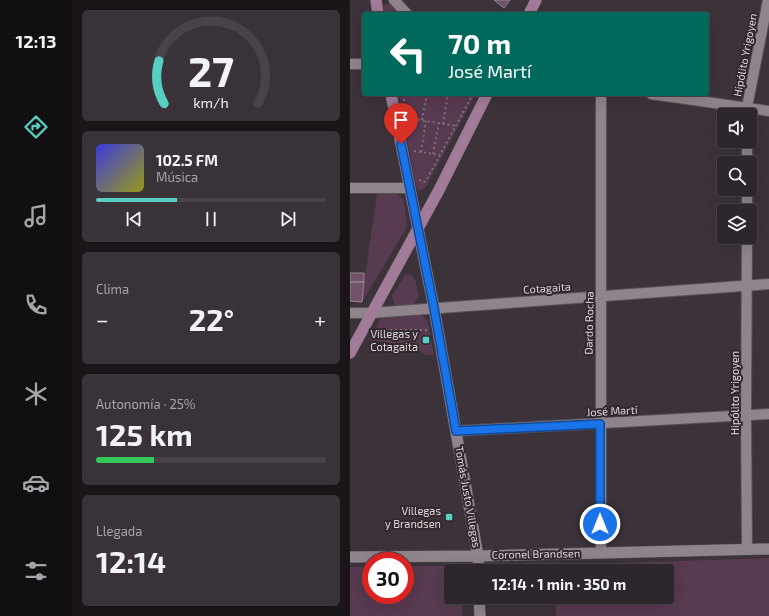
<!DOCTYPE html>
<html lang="es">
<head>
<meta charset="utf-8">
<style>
  :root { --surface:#2d262c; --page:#393238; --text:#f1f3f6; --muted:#a7a5a9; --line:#484348; --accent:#57cec2 }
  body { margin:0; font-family:"Exo 2",sans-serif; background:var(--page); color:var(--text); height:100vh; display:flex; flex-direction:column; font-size:15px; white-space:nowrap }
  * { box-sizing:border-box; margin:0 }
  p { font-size:13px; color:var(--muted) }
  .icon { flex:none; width:22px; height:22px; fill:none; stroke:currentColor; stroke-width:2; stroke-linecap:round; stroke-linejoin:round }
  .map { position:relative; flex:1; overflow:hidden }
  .drawer { display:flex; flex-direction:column; gap:10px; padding:10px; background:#191518; width:278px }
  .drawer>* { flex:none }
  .hud { position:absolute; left:12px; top:12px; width:347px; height:84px; border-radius:4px; box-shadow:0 4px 16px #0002,0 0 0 1px var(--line); background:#00695c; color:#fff; overflow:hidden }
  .controls { position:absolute; left:367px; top:108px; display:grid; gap:8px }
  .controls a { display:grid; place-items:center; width:40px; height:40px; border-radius:4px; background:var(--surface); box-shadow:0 4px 16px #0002,0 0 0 1px var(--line); font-size:20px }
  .speed { position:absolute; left:12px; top:552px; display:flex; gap:8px; font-size:20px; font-weight:700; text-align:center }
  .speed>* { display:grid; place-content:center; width:52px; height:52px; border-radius:50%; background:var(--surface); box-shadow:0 4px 16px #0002,0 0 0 1px var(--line); line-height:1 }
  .speed .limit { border:6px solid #d22; background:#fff; color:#111 }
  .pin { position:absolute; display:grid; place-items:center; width:34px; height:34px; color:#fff; margin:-41px -17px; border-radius:50% 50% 50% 0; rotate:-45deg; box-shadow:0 0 4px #0007 }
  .pin .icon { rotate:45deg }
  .me { position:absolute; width:44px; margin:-22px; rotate:0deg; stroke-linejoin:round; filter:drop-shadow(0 0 3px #0008) }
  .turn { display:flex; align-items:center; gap:14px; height:84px; padding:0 20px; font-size:18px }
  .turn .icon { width:52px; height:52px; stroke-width:2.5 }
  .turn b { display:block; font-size:28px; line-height:34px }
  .big { font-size:30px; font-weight:700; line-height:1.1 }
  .drawer .card { flex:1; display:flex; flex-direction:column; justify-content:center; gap:6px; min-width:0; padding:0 14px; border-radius:6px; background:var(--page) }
  .drawer .dial { align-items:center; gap:0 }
  .dial svg { height:104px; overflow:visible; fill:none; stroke:var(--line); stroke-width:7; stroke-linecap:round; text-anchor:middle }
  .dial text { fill:var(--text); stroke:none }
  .song { display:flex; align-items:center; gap:12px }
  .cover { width:48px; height:48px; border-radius:6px; background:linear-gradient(135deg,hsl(240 70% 55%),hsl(60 70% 35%)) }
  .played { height:4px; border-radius:2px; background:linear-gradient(90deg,var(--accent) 35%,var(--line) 35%) }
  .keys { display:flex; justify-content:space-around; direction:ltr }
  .heat { display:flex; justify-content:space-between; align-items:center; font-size:22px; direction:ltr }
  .charge { height:6px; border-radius:3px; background:linear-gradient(90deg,#34c759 25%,var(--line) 0) }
  .trip { position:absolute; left:94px; top:564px; width:230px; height:40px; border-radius:4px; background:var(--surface); box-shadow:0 4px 16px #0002,0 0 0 1px var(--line); font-weight:700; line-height:40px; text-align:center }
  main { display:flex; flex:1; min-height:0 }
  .menu { display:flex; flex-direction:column; width:72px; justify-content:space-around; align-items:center; background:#120f12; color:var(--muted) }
  .menu .icon { width:28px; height:28px }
  .menu .active { color:var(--accent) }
  .menu b { font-size:18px; color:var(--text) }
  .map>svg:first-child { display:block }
</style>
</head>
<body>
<main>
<nav class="menu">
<b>12:13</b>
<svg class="icon active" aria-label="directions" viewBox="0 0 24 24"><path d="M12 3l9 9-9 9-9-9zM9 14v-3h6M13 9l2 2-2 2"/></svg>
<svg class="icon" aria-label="music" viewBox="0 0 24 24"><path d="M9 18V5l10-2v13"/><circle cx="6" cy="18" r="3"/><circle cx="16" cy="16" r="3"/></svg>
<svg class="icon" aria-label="phone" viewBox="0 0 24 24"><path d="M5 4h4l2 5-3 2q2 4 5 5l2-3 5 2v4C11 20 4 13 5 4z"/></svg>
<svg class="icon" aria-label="climate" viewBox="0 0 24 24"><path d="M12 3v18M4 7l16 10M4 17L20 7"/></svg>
<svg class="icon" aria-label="car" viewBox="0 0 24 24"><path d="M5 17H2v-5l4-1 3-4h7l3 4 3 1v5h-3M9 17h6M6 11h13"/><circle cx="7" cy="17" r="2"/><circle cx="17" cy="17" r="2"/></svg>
<svg class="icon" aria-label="filters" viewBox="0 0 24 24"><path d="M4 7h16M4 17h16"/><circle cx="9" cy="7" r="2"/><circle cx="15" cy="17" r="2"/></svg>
</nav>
<section class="drawer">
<div class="card dial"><svg viewBox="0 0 100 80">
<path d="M14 69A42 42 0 1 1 86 69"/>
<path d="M14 69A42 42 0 0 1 10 36" stroke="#57cec2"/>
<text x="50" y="56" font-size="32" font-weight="700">27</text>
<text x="50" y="72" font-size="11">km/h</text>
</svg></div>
<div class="card">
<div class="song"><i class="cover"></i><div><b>102.5 FM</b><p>Música</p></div></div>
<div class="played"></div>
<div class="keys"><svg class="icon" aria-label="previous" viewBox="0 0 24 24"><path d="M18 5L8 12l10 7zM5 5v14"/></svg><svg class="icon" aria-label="pause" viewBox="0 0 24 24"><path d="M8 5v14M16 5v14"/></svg><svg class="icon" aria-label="next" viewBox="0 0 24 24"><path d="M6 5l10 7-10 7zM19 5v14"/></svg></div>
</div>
<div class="card"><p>Clima</p>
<div class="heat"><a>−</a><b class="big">22°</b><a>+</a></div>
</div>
<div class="card"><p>Autonomía · 25%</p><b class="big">125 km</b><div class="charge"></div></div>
<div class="card"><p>Llegada</p><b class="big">12:14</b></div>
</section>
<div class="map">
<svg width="419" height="616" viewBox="0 0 419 616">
  <rect width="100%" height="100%" fill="#3c333a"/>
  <path fill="#583a51" d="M35,4H40L50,14H34L33,7Z
    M49,94H126L75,188L69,191L66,187Z
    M44,192L51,197L54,201L57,227L11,304L27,194Z
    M60,274L65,279L69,297L63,305H44L42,296L55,275Z
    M69,313L75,318L78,321L84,355H76L64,347L20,340L30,320L34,317Z
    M419,558V616H206V597H317V571H206V565Z
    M55,566H105L111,569V571H101V597H112V616H0V567H21V595H55Z"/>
  <path fill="#74516b" stroke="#93888f" d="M144,0H160L154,8Z
    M0,273H14V282H0Z
    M0,282H14L12,302L0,301Z"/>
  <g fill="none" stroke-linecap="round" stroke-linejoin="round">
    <defs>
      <path id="minor" d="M44,0L57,14
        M0,64H14
        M301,94L419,111
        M397,115V107L418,0
        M397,141V163
        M0,188H60
        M397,189V211
        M0,313H21L419,284
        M106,431L419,414
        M397,549L396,415L397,237
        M251,553V94"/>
      <path id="tertiary" d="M68,229L84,308L128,556L129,571
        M0,557L128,556L419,549
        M129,597L130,616"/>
      <path id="secondary" d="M26,0L28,14
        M179,14L186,0
        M41,94L68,229
        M0,353L89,190L137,94"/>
    </defs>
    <use href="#minor" stroke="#575055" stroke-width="12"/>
    <use href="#tertiary" stroke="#575055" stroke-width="12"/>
    <use href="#secondary" stroke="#575055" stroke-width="12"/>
    <path stroke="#7a7278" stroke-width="2" stroke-dasharray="2 3" stroke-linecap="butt" d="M53,94L59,125
      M58,118L106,126
      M72,120L77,94
      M93,124L98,94
      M64,151L90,155
      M71,152L76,121
      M83,154L89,123
      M69,180L74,182L77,179L123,94
      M25,330H78"/>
    <use href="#minor" stroke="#8f848b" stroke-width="10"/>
    <use href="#tertiary" stroke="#8f848b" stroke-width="11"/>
    <use href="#secondary" stroke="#a27b99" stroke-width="11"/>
  </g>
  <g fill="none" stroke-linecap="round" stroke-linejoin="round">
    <defs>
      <path id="route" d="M51,144L84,308L106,431L250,424V524"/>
    </defs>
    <use href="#route" stroke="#114b97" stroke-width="10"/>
    <use href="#route" stroke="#1a73e8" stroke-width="7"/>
  </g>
  <g fill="#57cec2" stroke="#322930" stroke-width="1.5">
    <rect x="72" y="336" width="8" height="8" rx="2"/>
    <rect x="95" y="513" width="8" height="8" rx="2"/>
  </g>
  <g text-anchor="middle" stroke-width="4" stroke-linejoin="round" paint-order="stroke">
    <g font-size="11" fill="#ded8dc" stroke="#322930">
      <text transform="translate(395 55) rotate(-79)" y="4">Hipólito Yrigoyen</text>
      <text transform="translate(197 288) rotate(-4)" y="4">Cotagaita</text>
      <text transform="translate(239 323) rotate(-89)" y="4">Dardo Rocha</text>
      <text transform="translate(385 393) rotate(-90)" y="4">Hipólito Yrigoyen</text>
      <text transform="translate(262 411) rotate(-3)" y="4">José Martí</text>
      <text transform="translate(118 497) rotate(80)" y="4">Tomás Justo Villegas</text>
      <text transform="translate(186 554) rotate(-1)" y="4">Coronel Brandsen</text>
    </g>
    <g font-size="11" fill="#ded8dc" stroke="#322930" text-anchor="end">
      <text x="68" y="338">Villegas y<tspan x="68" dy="13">Cotagaita</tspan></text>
      <text x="91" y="515">Villegas<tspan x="91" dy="13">y Brandsen</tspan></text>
    </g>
  </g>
</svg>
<div class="controls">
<a><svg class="icon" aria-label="sound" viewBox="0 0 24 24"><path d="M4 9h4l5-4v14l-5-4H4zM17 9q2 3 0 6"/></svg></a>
<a><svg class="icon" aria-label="search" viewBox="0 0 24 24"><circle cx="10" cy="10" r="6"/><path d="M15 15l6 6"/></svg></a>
<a><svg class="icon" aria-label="layers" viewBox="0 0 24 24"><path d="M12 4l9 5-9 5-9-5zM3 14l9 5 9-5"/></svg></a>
</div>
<div class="speed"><div class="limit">30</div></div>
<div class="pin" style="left:51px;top:144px;background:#d93025"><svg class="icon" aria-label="arrive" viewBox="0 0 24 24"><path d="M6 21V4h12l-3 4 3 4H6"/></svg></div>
<svg class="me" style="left:250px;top:524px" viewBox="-20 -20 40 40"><circle r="17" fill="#1a73e8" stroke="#fff" stroke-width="3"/><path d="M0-11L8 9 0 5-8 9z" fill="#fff"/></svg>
<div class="trip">12:14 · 1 min · 350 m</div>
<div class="hud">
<div class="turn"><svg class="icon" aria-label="left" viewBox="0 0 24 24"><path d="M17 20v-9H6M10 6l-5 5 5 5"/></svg><div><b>70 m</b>José Martí</div></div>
</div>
</div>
</main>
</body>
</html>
